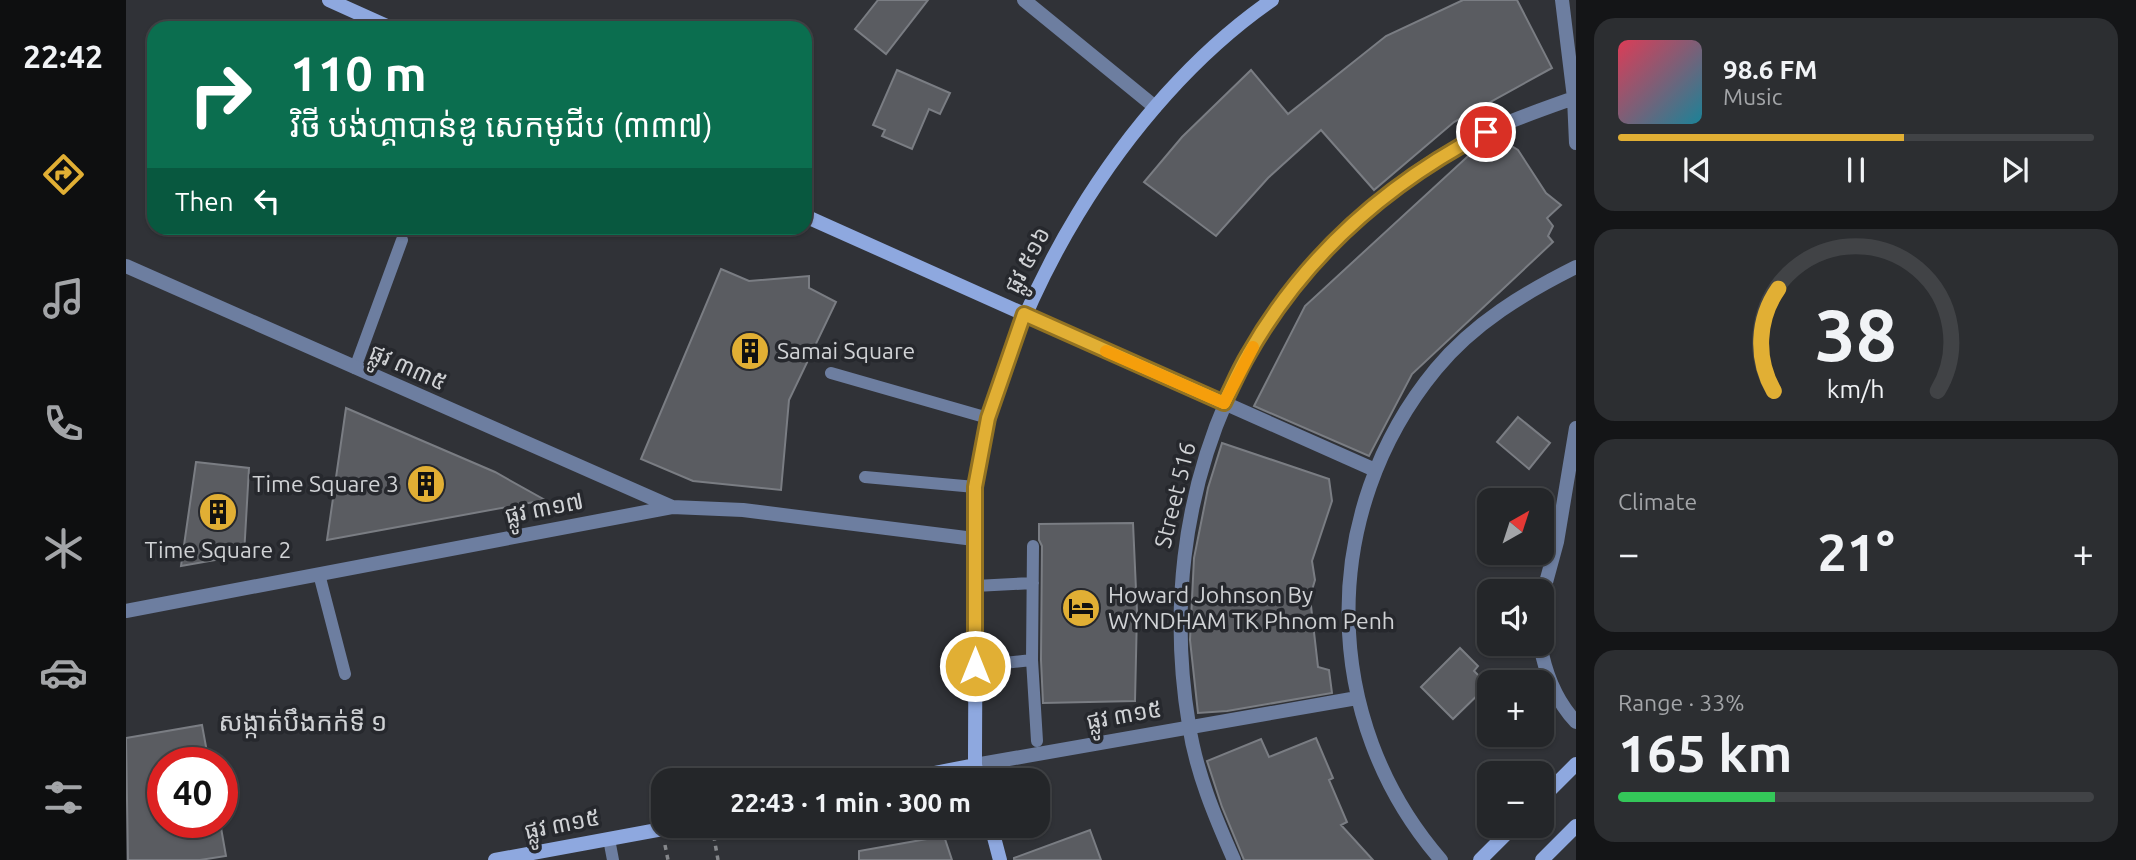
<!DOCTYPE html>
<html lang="en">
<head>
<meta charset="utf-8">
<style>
  :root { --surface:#242629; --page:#2c2e31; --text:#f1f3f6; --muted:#a3a5a8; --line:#414346; --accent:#e1af34 }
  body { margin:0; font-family:Ubuntu,"Noto Sans Khmer",sans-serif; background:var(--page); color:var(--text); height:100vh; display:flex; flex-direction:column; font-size:26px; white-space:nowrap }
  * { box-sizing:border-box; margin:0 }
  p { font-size:23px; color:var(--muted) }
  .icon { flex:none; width:38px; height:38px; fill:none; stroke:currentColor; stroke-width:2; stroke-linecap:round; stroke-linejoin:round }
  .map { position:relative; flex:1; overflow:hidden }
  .side { display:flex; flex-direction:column; gap:18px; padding:18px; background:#141517; width:560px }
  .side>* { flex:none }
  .top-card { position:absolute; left:21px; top:21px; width:665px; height:214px; border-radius:21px; box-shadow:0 2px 5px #0004,0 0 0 2px var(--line); background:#0b6e4f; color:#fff; overflow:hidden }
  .needle { width:46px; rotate:39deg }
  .fabs { position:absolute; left:1351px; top:488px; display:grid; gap:14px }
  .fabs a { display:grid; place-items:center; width:77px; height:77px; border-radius:14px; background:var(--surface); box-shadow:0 2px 5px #0004,0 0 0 2px var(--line); font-size:35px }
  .speed { position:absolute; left:21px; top:747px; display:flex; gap:14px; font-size:35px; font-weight:700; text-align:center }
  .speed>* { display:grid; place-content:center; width:91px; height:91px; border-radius:50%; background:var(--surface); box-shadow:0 2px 5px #0004,0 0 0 2px var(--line); line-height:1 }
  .speed .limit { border:10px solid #d22; background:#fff; color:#111 }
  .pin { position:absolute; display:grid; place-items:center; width:60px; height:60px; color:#fff; margin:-30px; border:4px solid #fff; border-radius:50%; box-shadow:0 2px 7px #0007 }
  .me { position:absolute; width:77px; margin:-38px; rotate:0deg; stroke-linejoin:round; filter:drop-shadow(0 0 5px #0008) }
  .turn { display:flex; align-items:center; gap:24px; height:147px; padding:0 28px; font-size:32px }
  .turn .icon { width:91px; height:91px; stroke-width:2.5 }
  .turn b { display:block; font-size:49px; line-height:60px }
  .then { display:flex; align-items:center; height:66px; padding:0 28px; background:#0003; gap:14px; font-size:26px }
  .big { font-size:52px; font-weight:700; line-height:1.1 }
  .side .widget { flex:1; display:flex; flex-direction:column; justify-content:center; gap:10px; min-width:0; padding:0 24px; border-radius:21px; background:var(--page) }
  .side .dial { align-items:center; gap:0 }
  .dial svg { height:182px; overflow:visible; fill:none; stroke:var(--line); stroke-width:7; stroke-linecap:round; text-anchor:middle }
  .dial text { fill:var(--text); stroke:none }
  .song { display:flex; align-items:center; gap:21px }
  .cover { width:84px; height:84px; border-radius:10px; background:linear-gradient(135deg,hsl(350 70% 55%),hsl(190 70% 35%)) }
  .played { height:7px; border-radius:4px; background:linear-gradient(90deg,var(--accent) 60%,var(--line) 60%) }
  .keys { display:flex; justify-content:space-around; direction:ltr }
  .heat { display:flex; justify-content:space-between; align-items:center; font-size:38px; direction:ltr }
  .charge { height:10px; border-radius:5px; background:linear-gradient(90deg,#34c759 33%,var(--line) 0) }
  .trip { position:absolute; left:525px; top:768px; width:399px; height:70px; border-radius:21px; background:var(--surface); box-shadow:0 2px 5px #0004,0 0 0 2px var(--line); font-weight:700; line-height:70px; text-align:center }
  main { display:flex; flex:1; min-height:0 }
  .menu { display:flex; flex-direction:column; width:126px; justify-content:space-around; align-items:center; background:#0e0f10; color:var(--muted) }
  .menu .icon { width:49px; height:49px }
  .menu .active { color:var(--accent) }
  .menu b { font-size:32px; color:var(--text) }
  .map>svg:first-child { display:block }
</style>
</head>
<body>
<main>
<nav class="menu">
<b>22:42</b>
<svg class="icon active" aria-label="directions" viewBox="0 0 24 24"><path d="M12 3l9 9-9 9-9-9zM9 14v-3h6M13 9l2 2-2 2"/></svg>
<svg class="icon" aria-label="music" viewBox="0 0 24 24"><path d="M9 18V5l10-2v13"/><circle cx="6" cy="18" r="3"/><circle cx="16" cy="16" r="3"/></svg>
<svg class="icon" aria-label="phone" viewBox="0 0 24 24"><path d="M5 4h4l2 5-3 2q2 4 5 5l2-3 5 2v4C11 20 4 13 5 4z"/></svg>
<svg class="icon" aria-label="climate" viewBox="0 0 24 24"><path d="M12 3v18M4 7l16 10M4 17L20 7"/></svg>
<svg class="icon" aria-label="car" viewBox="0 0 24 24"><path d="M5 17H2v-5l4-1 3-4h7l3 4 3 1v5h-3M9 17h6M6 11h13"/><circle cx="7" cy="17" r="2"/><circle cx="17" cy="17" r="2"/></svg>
<svg class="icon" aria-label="filters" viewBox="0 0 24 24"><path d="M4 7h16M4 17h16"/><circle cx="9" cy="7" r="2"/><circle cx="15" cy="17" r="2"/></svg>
</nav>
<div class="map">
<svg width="1450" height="860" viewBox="0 0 1450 860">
  <rect width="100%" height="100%" fill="#303237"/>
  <path fill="#5a5c61" stroke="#7a7d83" stroke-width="2" d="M752,0H802L760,54L729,29Z
    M1337,0H1391L1426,68L1328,122L1248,190L1195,130L1142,178L1090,236L1018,182L1056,137L1125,70L1162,114L1260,36Z
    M771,70L824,93L814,114L803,109L786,149L756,136L759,130L747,125Z
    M1371,137L1392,150L1420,193L1435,205L1421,218L1427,226L1422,236L1427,242L1286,374L1243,456L1128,406L1179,306L1353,146Z
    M595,269L623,281L683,276V288L710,302L663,400L655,490L567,481L515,459Z
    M220,408L369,472L419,500L201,540Z
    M1392,417L1424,443L1403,469L1371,442Z
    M1096,443L1203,479L1206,501L1186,561L1189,580L1184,597L1192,667L1203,670L1206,693L1101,711L1072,713L1064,640L1068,558L1082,488Z
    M70,462L123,468L118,555L55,566Z
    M1007,523L1011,612L1009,701L917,703L915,660L916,546L913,540V524Z
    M1334,648L1352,666L1348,671L1362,685L1327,719L1295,687Z
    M76,725L83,763H37V822H94L100,856L74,860H2L0,738Z
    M1190,738L1207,778L1203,780L1221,822L1215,825L1247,860H1118L1096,807L1081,761L1135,739L1143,757Z
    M964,830L975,860H888V858Z
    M818,836L826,860H733V851Z"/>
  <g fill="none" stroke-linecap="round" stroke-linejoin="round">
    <path stroke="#85878b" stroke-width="3.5" stroke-dasharray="5 5" stroke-linecap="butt" d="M586,826L592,860
      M539,845L542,860"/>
    <path stroke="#6d7ea0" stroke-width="12" d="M229,368L276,240
      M705,373L862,418
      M739,477L849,487
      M907,546L906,660L911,741
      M193,574L219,674
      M849,586L907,583
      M849,666L906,660
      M483,839L487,860"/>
    <path stroke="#6d7ea0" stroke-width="14" d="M898,0L1029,107
      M1436,0L1448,98L1450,143
      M0,266L546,507
      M898,314L1249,470
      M1416,597L1431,542L1450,428
      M0,611L546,507L617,510L848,539
      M1414,644C1419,672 1430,701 1450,722
      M849,765L1231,698
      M1108,860C1089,817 1070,772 1063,725C1025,497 1117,276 1318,154C1359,129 1403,114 1448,98
      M1315,860C1193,720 1192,512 1310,369C1348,323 1398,293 1450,267"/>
    <path stroke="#8ea8df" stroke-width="14" d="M203,0L265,28
      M679,216L898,314
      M773,780L849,765
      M853,780L849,765C849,705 850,645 849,585C849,552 845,517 850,484C876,306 997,103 1146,0
      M1416,798L1450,764
      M865,826L874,860
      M369,860L553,826
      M1354,860L1388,826
      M1416,860L1450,826"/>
  </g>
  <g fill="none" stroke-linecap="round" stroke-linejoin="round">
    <defs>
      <path id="route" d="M849,666V487L862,418L898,314L1098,403C1106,387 1113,370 1122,355C1178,256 1260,184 1360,132"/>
    </defs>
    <use href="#route" stroke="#927222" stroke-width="18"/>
    <use href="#route" stroke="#e1af34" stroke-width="12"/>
    <path stroke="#f59e0b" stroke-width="12" d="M980,351L1098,403L1127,347"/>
  </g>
  <defs>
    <symbol id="building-disc" viewBox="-11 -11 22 22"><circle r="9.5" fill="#e1af34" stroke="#26282d"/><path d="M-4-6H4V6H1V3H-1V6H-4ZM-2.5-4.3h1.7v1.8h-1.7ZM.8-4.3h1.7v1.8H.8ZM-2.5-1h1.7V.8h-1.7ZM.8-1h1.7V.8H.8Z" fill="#111"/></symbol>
    <symbol id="hotel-disc" viewBox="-11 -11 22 22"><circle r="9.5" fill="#e1af34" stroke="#26282d"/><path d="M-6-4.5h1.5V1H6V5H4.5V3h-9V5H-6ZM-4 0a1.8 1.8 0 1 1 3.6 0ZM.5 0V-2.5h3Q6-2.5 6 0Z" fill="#111"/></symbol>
  </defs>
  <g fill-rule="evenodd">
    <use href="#building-disc" x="602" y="329" width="44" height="44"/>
    <use href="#building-disc" x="278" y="462" width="44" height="44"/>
    <use href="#building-disc" x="70" y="490" width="44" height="44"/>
    <use href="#hotel-disc" x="933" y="586" width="44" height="44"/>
  </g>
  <g text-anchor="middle" stroke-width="7" stroke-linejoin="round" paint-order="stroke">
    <g font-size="23" fill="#d0d2d5" stroke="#26282d">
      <text transform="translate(901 260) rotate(-62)" y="8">ផ្លូវ ៥១៦</text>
      <text transform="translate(282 367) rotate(24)" y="8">ផ្លូវ ៣៣៥</text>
      <text transform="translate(1049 495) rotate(-76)" y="8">Street 516</text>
      <text transform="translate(418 508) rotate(-11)" y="8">ផ្លូវ ៣១៧</text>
      <text transform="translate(998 715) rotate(-10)" y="8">ផ្លូវ ៣១៥</text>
      <text transform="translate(436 824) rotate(-11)" y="8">ផ្លូវ ៣១៥</text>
    </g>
    <g font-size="23" fill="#d0d2d5" stroke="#26282d" text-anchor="start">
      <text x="651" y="359">Samai Square</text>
      <text x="273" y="492" text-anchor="end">Time Square 3</text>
      <text x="92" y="558" text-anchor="middle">Time Square 2</text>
      <text x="982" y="603">Howard Johnson By<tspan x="982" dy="26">WYNDHAM TK Phnom Penh</tspan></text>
    </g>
    <g font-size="26" fill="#d0d2d5" stroke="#26282d">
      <text x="177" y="731">សង្កាត់បឹងកក់ទី ១</text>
    </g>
  </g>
</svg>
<div class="fabs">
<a><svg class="needle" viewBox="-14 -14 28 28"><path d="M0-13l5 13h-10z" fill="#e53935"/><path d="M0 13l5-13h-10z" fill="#a3a5a8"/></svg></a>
<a><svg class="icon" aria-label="sound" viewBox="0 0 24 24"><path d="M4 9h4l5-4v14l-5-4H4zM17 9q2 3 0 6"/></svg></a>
<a>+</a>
<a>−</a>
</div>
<div class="speed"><div class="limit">40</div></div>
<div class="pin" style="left:1360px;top:132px;background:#d93025"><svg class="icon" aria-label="arrive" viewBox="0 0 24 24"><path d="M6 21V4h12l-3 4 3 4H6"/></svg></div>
<svg class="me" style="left:849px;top:666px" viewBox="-20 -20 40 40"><circle r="17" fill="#e1af34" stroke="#fff" stroke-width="3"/><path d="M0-11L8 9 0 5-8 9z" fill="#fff"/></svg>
<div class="trip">22:43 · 1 min · 300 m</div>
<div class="top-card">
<div class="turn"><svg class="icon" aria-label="right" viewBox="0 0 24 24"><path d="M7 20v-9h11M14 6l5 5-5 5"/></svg><div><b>110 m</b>វិថី បង់ហ្គាបាន់ឌូ សេកមូជីប (៣៣៧)</div></div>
<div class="then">Then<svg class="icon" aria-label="left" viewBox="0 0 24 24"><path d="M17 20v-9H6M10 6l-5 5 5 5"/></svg></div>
</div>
</div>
<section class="side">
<div class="widget">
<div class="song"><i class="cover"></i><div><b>98.6 FM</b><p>Music</p></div></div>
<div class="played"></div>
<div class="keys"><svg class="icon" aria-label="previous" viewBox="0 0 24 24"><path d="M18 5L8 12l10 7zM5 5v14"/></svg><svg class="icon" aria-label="pause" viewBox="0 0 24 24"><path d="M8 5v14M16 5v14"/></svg><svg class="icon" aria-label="next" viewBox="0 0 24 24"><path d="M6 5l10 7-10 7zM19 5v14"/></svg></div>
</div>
<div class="widget dial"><svg viewBox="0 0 100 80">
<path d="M14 69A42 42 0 1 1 86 69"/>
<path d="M14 69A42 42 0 0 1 16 24" stroke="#e1af34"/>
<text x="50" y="56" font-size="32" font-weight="700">38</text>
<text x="50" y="72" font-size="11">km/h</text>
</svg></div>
<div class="widget"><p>Climate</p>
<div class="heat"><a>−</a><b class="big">21°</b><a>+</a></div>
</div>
<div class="widget"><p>Range · 33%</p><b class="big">165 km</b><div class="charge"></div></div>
</section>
</main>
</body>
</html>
